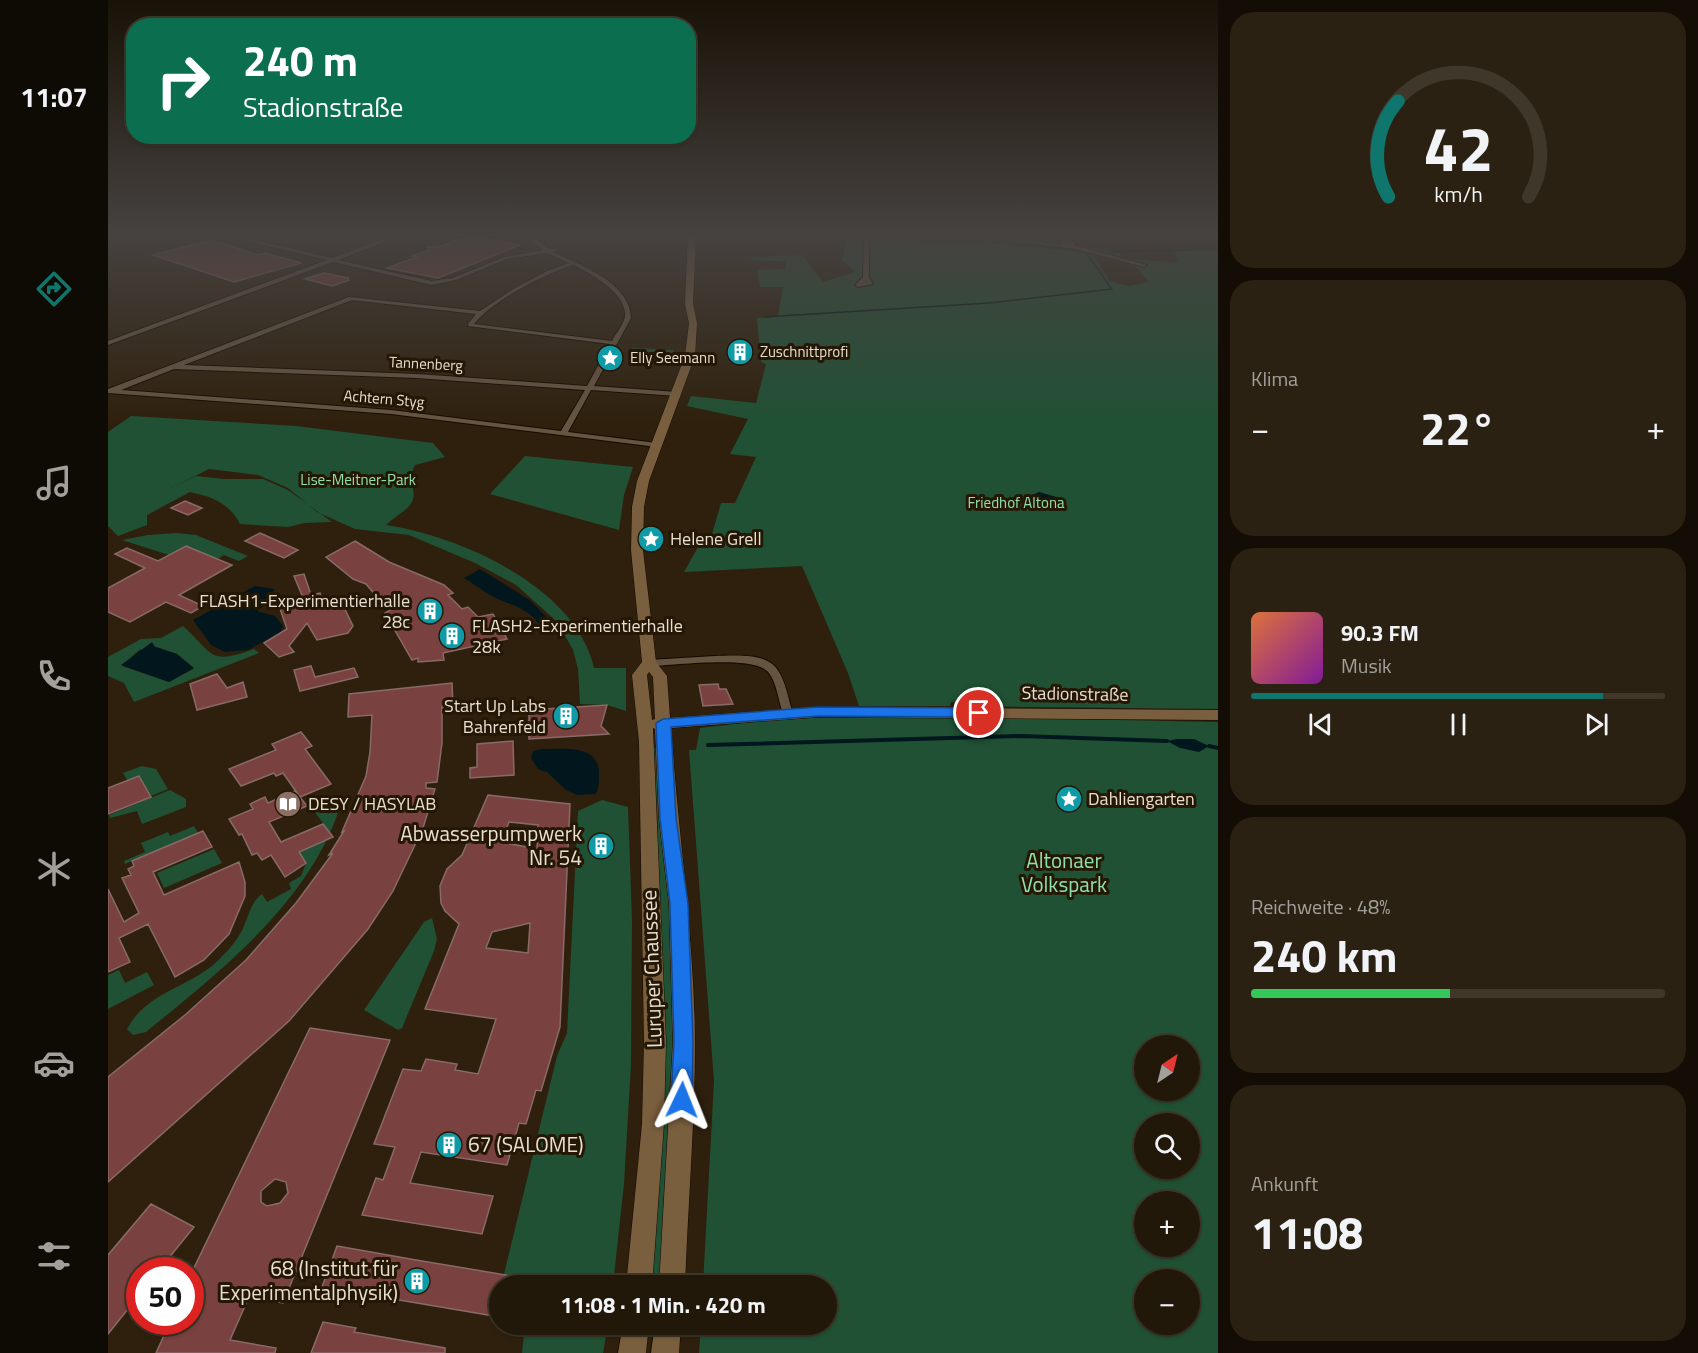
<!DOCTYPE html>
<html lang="de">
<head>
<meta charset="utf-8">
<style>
  :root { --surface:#221809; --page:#2a2112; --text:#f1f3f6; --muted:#a2a09c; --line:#3f372a; --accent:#0f766e }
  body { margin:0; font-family:"Titillium Web",sans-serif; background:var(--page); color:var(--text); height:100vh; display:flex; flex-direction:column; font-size:22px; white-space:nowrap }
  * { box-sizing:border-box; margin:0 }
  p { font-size:20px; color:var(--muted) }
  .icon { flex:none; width:33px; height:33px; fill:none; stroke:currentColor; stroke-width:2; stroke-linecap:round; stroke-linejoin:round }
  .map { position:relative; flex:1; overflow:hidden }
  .details { display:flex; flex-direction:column; gap:12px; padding:12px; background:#130d05; width:480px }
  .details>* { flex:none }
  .top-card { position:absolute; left:18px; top:18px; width:570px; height:126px; border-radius:24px; box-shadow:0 2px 4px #0004,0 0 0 2px var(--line); background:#0b6e4f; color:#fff; overflow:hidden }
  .needle { width:39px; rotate:35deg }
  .buttons { position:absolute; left:1026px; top:1035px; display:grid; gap:12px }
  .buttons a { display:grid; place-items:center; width:66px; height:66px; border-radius:50%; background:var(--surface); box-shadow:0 2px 4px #0004,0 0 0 2px var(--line); font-size:30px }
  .speed { position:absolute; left:18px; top:1257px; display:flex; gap:12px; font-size:30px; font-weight:700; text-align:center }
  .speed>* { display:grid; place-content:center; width:78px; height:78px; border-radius:50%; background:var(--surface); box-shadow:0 2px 4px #0004,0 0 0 2px var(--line); line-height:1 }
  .speed .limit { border:9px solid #d22; background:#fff; color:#111 }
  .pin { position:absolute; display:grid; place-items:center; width:51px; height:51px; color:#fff; margin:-26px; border:3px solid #fff; border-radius:50%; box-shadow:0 2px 6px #0007 }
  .me { position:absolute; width:66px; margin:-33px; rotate:2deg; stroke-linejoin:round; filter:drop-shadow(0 0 4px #0008) }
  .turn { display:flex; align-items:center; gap:21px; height:126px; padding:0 18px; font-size:27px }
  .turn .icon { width:78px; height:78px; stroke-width:2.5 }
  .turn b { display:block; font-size:42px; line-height:51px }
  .big { font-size:45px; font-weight:700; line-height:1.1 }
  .details .card { flex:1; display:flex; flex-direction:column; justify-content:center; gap:9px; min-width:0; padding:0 21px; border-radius:24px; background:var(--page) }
  .details .dial { align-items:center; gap:0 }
  .dial svg { height:156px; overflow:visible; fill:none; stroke:var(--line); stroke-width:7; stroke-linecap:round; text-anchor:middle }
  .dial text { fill:var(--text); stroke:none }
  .song { display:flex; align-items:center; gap:18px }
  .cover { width:72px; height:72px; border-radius:9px; background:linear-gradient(135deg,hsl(20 70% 55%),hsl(290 70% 35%)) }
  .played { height:6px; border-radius:3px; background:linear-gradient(90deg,var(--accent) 85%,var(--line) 85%) }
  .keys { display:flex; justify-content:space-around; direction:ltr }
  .heat { display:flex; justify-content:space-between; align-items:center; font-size:33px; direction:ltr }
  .charge { height:9px; border-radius:4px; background:linear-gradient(90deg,#34c759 48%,var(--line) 0) }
  .trip { position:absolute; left:381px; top:1275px; width:348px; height:60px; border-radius:30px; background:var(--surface); box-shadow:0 2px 4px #0004,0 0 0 2px var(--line); font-weight:700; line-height:60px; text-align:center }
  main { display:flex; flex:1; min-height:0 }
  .dock { display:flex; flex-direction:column; width:108px; justify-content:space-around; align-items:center; background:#0e0a04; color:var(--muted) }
  .dock .icon { width:42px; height:42px }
  .dock .selected { color:var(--accent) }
  .dock b { font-size:27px; color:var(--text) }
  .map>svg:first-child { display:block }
</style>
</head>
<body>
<main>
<nav class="dock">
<b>11:07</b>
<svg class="icon selected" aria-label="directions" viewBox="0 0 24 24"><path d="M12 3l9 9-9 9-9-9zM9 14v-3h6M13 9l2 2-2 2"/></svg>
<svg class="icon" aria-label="music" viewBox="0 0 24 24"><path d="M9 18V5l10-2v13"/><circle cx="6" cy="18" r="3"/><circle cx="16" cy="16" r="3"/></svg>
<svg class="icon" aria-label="phone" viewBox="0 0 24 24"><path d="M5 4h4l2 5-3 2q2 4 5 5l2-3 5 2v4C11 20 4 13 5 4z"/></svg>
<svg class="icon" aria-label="climate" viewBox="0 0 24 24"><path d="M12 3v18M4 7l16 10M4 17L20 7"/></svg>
<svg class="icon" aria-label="car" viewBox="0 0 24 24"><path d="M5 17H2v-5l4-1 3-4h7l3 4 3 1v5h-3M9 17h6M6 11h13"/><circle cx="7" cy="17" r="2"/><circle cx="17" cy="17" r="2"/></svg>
<svg class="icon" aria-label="filters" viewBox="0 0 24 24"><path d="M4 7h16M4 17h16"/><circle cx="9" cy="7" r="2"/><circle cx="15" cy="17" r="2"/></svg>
</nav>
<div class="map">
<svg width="1110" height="1353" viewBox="0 0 1110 1353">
  <rect width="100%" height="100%" fill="#2e200c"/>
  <path fill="#205134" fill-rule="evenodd" d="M728,235H802C824,251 831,242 853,241C861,241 869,243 877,243L842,235H849L964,248L969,246L1012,252L1014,258L1071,263L1066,251L1110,249V709L851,706L846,702H843L842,706H751L740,673L694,566L576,572L593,542L604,534L613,503H627L648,457L622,454L640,419L579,406L583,396L648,403L658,364L653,362L649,318L670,317L675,287H652L649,270L678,269V261H644L643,257L694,255L715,282L747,272L734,260L739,237ZM987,255L1027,266L1041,282L1021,286L1002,281L985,256Z
    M856,235H952L951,246Z
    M524,348L566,350L563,358L521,355Z
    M23,416L188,426L325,443L337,457L307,465L301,478C315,506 295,509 278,525C352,536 468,587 486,668H518V711L499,705L472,704L470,669L465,650L454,630L445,618L408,585L367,563L301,535L247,529L209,512L180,488L150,475L101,469L63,488L88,476L116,479H155L180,490L224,522L196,523L180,527L132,524C121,503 105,497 82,492L39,515V525L10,536L0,526V432Z
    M417,456L525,467L516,495L511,530L382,494Z
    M69,533L88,535L140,556L131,561L116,555L110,559L78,546L61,555L14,540L40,535Z
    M75,626C105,653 100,666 146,649L151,653L26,702L16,683L0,676V657L33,639L53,638ZM46,646L69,654L85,669L61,682L14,666L31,650Z
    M851,717L1110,722V1353H591L593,1325L718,1324V1286L595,1285L606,1081L581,750H588L592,728L676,718ZM1036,1046H1082V1090H1036ZM1036,1124H1082V1168H1036ZM1036,1202H1082V1246H1036ZM1036,1280H1082V1324H1036Z
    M545,748H550L562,897L566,1057L553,1285L542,1286L550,834Z
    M34,766L48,769L60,789L43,796L31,776L19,780L15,773Z
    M62,790L78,799V807L34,824L29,811L2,818L1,815Z
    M235,797C207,898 116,968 38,1032L25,1035L19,1029C39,993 73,990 104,966C114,957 125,946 132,934C140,921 141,903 154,894L159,902L183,889L181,883L193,876L198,863L191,852L218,840L220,830L206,811C218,796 215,798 235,797Z
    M494,800L520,807L524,920L523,1065L516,1184L505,1285H420V1278L396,1274L449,1056L459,1033L470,811Z
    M86,826L90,833L17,864L16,861L37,852L33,843L60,832L62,836Z
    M106,849L114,863L56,888L49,873Z
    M324,918L329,939L326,951L294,1028L290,1030L256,1010L316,922Z
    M11,970L17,983L39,972L46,985L0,1009V975Z
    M417,1325H500L495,1353H414Z"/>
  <path fill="#02171d" d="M931,492L952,498L957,505L949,511L930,509L921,504L920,497Z
    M372,569L423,601L450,629L436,633C428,613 410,607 392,600C380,595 368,585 356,578Z
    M147,586L166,589L163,600L149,611L167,616L175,626L173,632L140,650L117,652L103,645L85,620Z
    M44,642L47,647L69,654L86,668L61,682L13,665Z
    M1069,739H1086L1101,746L1091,752L1072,748L1059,741Z
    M434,749C457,749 492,744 491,775C491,782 491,787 488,794L469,795L458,790L439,772L430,769L423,758L425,751Z"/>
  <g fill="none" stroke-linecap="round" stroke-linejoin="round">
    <path stroke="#02171d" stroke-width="1.5" d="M848,240L873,242
      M882,242L967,250
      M971,251L981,253
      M1003,252L1110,249
      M979,254L994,275
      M995,277L1003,288
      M656,317L881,303L1004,289"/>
    <path stroke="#02171d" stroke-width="4" d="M600,745L913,736L1059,741
      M1101,746L1110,748"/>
  </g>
  <path fill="#79413f" stroke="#886a68" stroke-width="1.5" fill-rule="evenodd" d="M373,237L412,245L330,278L279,268L309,257L304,256L321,250L319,247H330L351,239Z
    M103,240L151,255L157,253L193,263L126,282L45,255Z
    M216,273L240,278L241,280L224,286L197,279Z
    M77,501L94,508L80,515L63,508Z
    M152,533L190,550L176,558L137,541Z
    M247,541L281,562L336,585L345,593L340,595L354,609L360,607L370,617L385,614L399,639L335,653L336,660L310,662V658L304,660L277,613L293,604L269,597L258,584L245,579L218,557Z
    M78,546L124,565L71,595L95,606L83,613L58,602L22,622L0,612V588L37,568L7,554L19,548L50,561Z
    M196,574L203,595L212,593L215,601L231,597L245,626L240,633L209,640L199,623L181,646L186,652L171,657L156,643L179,629L171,606L196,600L186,576Z
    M203,666L207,677L246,668L250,677L192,691L186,670Z
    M109,674L119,688L135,682L139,697L89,710L82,684Z
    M344,683L345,706L334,707V743L329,782L318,783V788L327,789L315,828L285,891L260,929L181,1021L0,1182V1077L77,1015L138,960L188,903L225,853L221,855L236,831L234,832L258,776L262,752L264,715L240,717L241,694Z
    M610,684L611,689H618L625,704L595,706L591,685Z
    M499,705L493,726L501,734L421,739V710Z
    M193,732L204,746L197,749L223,784L192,797L175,773L168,776L166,773L133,786L121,769L168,750L164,744Z
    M405,741L406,775L362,778V768L369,767V744Z
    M31,776L43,797L0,814V788Z
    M187,791L199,806L161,822L173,842L215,824L225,837L191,852L198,863L177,877L163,855L154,860L149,853L144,855L134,834L131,835L121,819L145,809L142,804L157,797L160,803Z
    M380,795L462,804L452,1027L433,1091L428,1090L418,1124L411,1123L399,1165L313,1152L302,1183L385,1196L374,1234L254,1215L268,1178L275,1180L287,1147L266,1144L295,1069L313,1071L318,1059L349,1064L347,1070L370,1074L388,1019L317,1009L351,924L337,911L333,903L332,886L339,869L354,855ZM401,822L430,825L429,849L393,842ZM422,923L420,953L378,948L384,932Z
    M95,831L104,847L45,872L56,895L131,862L137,882V896L121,934L96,960L67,977L40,924L11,938L22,962L0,972V889L16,922L31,913L14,878L23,875L20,869L26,866L24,861Z
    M202,1028L282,1040L175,1303L141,1297L122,1340L168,1348L167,1353H48L62,1322H82V1276ZM167,1179L178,1182L180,1193L172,1203L159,1206L153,1202V1191Z
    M43,1204L86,1227L51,1270H32V1294L0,1334V1255Z
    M229,1246L308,1260L404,1276L402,1286H392V1317L214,1287Z
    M215,1322L248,1328L246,1332L337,1348V1353H203Z"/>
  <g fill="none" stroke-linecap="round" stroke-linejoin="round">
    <defs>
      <path id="street" d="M114,235H124L224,258L286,235H294L230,260L324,281L345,278L396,257L435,250L416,235H422L441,249H449V251L445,252C473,265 522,283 523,318L486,386L569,392L572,394L569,396L483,390L460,432L549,443L553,445L549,447L283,414L0,393V389L241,297L372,311L407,288L439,271L461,263L439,253L399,259L348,280L324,285L225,262L0,345V341L219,260ZM465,265C482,273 519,293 517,316C516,324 508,333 504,341L366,324C385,300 435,275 465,265ZM244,300L368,314L360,324V326L502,344L479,386L309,374L76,365ZM66,369L309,378L477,390L453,431L283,410L13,390Z
        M756,235H761V277L765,284L750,287L747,285L755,277Z
        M851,235H871L953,244V235H958V239L967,243L966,245L1039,265L1036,267L967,249Z
        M607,656C625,656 657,652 669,669C678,681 680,699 685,713L684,715H676L675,713C670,700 669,684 661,673C648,654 564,666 541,666L536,663L541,660Z"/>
      <path id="secondary" d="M580,235H588L585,304L589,323L587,356L541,481L536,507L535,550L548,662L559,676L562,718L710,707L1110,710V720L710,717L563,728C570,832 586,936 587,1040C587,1122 580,1204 577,1286H551L565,1041L561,904L551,818L547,729L545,728L558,1042L556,1124L544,1286H518L534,1124L536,1042L531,742L524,675L534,662L523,550L524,507L529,481L577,356L581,323L577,304ZM541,672L545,677L547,719L544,720L539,675Z
        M515,1324H541L538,1353H510Z
        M547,1324H573L571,1353H543Z"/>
    </defs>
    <use href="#street" stroke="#160900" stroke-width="2"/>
    <use href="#secondary" stroke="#160900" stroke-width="1"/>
    <use href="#street" fill="#655540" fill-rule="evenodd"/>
    <use href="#secondary" fill="#7a5f3e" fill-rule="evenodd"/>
  </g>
  <linearGradient id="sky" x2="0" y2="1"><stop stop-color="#191207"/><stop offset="0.55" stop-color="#464240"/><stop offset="1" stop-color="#464240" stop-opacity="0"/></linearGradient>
  <rect width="1110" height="425" fill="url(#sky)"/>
  <path fill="#1a73e8" stroke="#114b97" stroke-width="1.5" d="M710,707L871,708L878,713L871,717L710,716L563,727L568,818L580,904L585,1041L584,1100L581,1107L574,1109L566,1107L563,1100L566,1041L562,904L552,818L548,723L555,719Z"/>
  <defs>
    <symbol id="building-disc" viewBox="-11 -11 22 22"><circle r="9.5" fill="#0f9aa8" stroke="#241703"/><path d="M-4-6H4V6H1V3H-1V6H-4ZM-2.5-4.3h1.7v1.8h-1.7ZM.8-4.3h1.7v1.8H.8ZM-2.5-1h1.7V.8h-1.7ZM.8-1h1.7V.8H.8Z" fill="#fff"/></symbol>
    <symbol id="sight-disc" viewBox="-11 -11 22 22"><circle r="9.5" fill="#0f9aa8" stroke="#241703"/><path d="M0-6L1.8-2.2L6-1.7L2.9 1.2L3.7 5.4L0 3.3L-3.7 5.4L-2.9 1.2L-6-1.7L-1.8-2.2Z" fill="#fff"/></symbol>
    <symbol id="library-disc" viewBox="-11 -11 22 22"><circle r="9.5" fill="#8d6e63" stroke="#241703"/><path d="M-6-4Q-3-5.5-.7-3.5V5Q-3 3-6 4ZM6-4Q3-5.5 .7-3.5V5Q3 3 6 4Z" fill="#fff"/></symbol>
  </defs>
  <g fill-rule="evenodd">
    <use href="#building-disc" x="617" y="337" width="30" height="30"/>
    <use href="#sight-disc" x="487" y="343" width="30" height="30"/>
    <use href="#sight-disc" x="528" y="524" width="30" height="30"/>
    <use href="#building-disc" x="307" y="596" width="30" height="30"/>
    <use href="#building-disc" x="329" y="621" width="30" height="30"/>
    <use href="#building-disc" x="443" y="701" width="30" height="30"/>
    <use href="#sight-disc" x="946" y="784" width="30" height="30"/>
    <use href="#library-disc" x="165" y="789" width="30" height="30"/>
    <use href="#building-disc" x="478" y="831" width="30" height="30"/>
    <use href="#building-disc" x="326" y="1130" width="30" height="30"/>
    <use href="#building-disc" x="294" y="1266" width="30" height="30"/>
  </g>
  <g text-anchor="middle" stroke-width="6" stroke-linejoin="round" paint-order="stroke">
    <g font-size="15" fill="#e8ded2" stroke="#241703" text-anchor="start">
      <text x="652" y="357">Zuschnittprofi</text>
      <text x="522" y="363">Elly Seemann</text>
    </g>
    <g font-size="15" fill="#e8ded2" stroke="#241703">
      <text transform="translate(318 364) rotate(3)" y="5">Tannenberg</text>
      <text transform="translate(276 399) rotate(5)" y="5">Achtern Styg</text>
    </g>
    <g font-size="15" fill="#8fe0ac" stroke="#241703">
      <text x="250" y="485">Lise-Meitner-Park</text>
      <text x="908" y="508">Friedhof Altona</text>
    </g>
    <g font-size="18" fill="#e8ded2" stroke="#241703" text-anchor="start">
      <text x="562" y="545">Helene Grell</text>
      <text x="302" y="607" text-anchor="end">FLASH1-Experimentierhalle<tspan x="302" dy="21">28c</tspan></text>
      <text x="364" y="632">FLASH2-Experimentierhalle<tspan x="364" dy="21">28k</tspan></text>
      <text x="438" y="712" text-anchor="end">Start Up Labs<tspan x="438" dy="21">Bahrenfeld</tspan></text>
      <text x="980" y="805">Dahliengarten</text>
      <text x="200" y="810">DESY / HASYLAB</text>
    </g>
    <g font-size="18" fill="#e8ded2" stroke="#241703">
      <text transform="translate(967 694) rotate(1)" y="6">Stadionstraße</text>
    </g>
    <g font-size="21" fill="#e8ded2" stroke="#241703" text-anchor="end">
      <text x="474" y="841">Abwasserpumpwerk<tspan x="474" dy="24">Nr. 54</tspan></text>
      <text x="360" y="1152" text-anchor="start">67 (SALOME)</text>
      <text x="290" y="1276">68 (Institut für<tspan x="290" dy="24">Experimentalphysik)</tspan></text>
    </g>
    <g font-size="21" fill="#8fe0ac" stroke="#241703">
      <text x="956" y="868">Altonaer<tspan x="956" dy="24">Volkspark</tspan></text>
    </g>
    <g font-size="21" fill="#e8ded2" stroke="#241703">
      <text transform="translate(544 969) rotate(-92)" y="7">Luruper Chaussee</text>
    </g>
  </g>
</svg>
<div class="buttons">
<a><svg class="needle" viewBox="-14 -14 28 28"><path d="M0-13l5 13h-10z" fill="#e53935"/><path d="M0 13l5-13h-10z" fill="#a2a09c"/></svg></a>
<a><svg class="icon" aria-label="search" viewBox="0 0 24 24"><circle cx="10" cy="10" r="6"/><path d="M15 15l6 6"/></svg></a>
<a>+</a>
<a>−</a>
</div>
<div class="speed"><div class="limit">50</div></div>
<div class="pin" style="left:871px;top:713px;background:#d93025"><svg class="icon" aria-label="arrive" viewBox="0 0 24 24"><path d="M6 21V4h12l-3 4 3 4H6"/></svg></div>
<svg class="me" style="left:574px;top:1100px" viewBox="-20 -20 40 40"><path d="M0-17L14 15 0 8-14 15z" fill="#1a73e8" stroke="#fff" stroke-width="4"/></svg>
<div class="trip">11:08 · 1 Min. · 420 m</div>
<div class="top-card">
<div class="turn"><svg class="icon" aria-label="right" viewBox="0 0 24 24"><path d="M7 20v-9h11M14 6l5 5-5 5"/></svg><div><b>240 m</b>Stadionstraße</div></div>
</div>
</div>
<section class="details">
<div class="card dial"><svg viewBox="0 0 100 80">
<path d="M14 69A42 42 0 1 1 86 69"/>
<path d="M14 69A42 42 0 0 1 19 20" stroke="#0f766e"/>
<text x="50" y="56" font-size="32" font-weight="700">42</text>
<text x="50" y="72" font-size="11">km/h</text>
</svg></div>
<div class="card"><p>Klima</p>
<div class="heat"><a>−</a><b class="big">22°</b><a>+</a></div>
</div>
<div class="card">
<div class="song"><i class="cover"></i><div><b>90.3 FM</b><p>Musik</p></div></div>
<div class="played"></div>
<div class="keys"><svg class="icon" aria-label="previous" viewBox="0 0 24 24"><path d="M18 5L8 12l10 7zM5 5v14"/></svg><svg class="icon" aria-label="pause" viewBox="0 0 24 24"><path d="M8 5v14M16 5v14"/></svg><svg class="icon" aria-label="next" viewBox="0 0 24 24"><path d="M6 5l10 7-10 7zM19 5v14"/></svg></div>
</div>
<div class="card"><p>Reichweite · 48%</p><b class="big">240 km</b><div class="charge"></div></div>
<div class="card"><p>Ankunft</p><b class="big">11:08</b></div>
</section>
</main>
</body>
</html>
